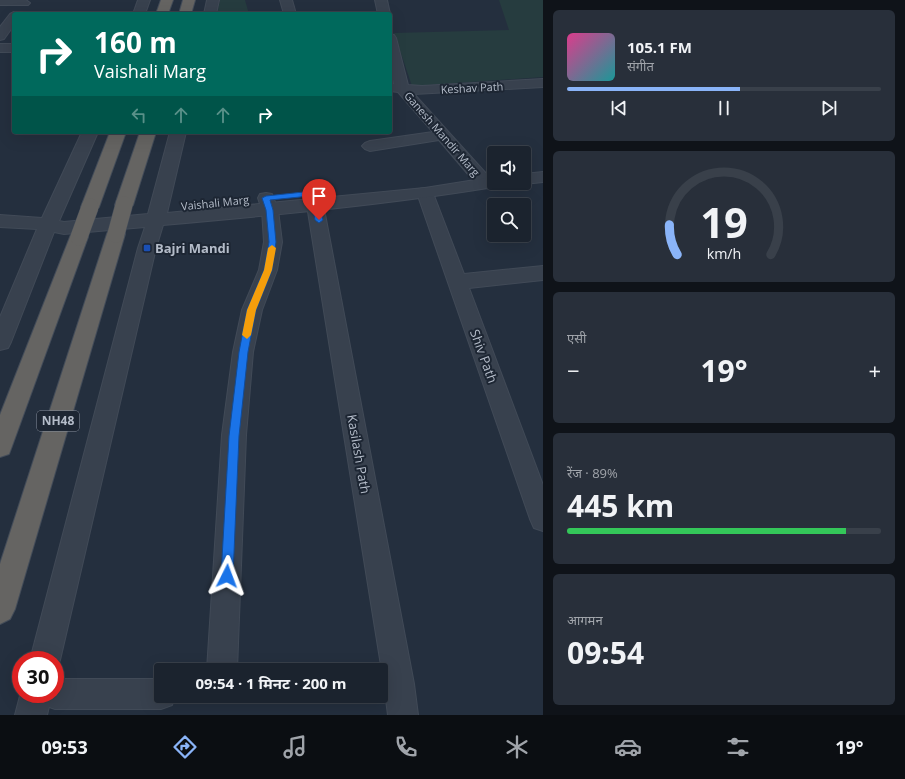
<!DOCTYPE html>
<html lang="hi">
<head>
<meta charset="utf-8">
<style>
  :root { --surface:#1b232e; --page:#282f3a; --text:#f1f3f6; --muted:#a0a4aa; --line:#39404a; --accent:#8ab4f8 }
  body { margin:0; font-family:"Open Sans","Noto Sans Devanagari",sans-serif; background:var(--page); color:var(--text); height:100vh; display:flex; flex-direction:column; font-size:15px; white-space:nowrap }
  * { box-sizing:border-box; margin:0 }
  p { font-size:13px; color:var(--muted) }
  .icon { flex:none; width:22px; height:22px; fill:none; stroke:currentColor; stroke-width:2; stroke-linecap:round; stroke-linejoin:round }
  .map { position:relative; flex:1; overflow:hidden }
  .sheet { display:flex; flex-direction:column; gap:10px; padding:10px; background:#0f1319; width:362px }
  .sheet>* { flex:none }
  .banner { position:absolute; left:12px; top:12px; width:380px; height:122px; border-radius:4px; box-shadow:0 4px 16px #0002,0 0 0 1px var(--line); background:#00695c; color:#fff; overflow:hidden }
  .tools { position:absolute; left:487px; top:146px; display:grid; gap:8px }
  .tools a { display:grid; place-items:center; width:44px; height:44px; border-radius:4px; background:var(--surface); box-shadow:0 4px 16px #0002,0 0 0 1px var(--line); font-size:20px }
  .speed { position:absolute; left:12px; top:651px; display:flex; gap:8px; font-size:20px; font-weight:700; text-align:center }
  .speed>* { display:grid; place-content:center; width:52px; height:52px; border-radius:50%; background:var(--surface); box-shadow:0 4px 16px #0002,0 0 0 1px var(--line); line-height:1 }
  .speed .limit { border:6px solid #d22; background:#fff; color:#111 }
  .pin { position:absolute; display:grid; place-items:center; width:34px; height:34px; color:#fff; margin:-41px -17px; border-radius:50% 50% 50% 0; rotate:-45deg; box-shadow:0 0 4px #0007 }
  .pin .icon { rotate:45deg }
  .me { position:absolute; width:44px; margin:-22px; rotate:3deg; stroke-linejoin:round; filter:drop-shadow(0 0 3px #0008) }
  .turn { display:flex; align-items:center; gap:14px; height:84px; padding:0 16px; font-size:18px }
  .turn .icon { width:52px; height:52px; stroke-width:2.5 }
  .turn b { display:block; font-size:28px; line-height:34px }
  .lanes { display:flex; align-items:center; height:38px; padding:0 16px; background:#0003; justify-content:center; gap:20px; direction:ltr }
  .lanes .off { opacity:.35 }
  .big { font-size:30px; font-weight:700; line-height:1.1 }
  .sheet .tile { flex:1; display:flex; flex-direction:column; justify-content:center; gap:6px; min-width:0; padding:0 14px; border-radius:6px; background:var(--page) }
  .sheet .dial { align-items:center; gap:0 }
  .dial svg { height:104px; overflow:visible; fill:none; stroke:var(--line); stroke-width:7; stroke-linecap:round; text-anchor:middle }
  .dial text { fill:var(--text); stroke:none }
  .song { display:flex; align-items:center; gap:12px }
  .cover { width:48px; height:48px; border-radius:6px; background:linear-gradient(135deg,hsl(330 70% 55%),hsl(180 70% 35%)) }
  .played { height:4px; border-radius:2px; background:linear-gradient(90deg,var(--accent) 55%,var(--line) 55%) }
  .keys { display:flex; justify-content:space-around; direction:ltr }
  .heat { display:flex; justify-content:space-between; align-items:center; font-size:22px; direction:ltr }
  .charge { height:6px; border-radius:3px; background:linear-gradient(90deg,#34c759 89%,var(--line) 0) }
  .trip { position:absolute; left:154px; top:663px; width:234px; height:40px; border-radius:4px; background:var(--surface); box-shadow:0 4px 16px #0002,0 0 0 1px var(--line); font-weight:700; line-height:40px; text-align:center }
  .menu { display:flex; height:64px; justify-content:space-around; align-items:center; background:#0b0e12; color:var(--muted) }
  .menu .icon { width:28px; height:28px }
  .menu .active { color:var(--accent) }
  .menu b { font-size:18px; color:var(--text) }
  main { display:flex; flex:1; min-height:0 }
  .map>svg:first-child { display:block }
</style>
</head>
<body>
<main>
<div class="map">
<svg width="543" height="715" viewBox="0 0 543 715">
  <rect width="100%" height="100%" fill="#242f3e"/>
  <path fill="#263c3f" d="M220,0H245L249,14H217Z
    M499,0H543V77L412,86L394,33L509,30Z"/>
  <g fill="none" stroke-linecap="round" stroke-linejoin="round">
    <defs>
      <path id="minor" d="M0,0H26L30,3L28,5H0Z
        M280,0H292L296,14H284Z
        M375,0H387L390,14H378Z
        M14,12L18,14H14V25L4,39L0,40V27L10,14Z
        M390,34L394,35L396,38L408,85L422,86L543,79V87L414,94L491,179L493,183L491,187L485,188L479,187L439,140L370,151L365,149L362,146L365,143L370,141L433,132L398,92L390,91V85L394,84L390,65Z
        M0,44H14V52H0Z
        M313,188L319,189L321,193L414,684L418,715H388L384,684L305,193L307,189Z
        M425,188L431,189L433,193L464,274L543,266V280L469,288L543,485V531L534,528L530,519L417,193L419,189Z
        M266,193L272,194L278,210L282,242L277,270L262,310L253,352L246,435L237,670H207L222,435L233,352L242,310L259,270L264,242L262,210L258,198L260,194Z
        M55,679H161V696H175L172,705L161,709H55L44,705L40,694H55Z"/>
      <path id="tertiary" d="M138,0H150L145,14H133Z
        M207,0H219L216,14H204Z
        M82,132H98L59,221L64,222L148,214L170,132H186L167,213L425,188L494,177V183H502L500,186L494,187C384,205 274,215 163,225L156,248L60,660L55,671V660H30L138,248L145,227L64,234L54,232L11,342L8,348L0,350V317L37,229L0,227V215L42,218Z
        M543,172V182L524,184L519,183H524V174Z
        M21,692V694H52L47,715H15Z"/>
      <path id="trunk" d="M161,0H173L168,14H156Z
        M183,0H195L191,14H179Z
        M110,132H126L99,207L96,211L90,213L84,211L81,207Z
        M140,132H156L133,205L130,209L124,211L118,209L115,205Z
        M116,228L123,230L125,234L15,609L10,619L0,624V564L107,234L109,230Z
        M79,231L86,233L88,237L12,446L9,454L0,457V415L70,237L72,233Z"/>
    </defs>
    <use href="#minor" stroke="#414a57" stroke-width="2"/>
    <use href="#tertiary" stroke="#414a57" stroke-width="2"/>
    <use href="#trunk" stroke="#434c59" stroke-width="2"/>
    <use href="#minor" fill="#38414e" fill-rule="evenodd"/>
    <use href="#tertiary" fill="#38414e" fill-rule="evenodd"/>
    <use href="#trunk" fill="#656462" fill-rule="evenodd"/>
    <defs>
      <path id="trunk-bridge" d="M116,234L124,205
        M79,237L90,207"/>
    </defs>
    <use href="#trunk-bridge" stroke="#434c59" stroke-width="18" stroke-linecap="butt"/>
    <use href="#trunk-bridge" stroke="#656462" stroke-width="17"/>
  </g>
  <path fill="#1a73e8" stroke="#114b97" d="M313,191L316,193L323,220L319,223L315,220L310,196L270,200L273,210L276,242L272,270L256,310L248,352L239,436L233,576L231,580L227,582L223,580L221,576L229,436L239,352L247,310L264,270L269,242L266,210L262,198L266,196Z"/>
  <path fill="#f59e0b" d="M272,245L276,248L272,270L256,310L251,335L247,339L242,335L247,310L264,270L268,248Z"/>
  <rect fill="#1a4fb4" stroke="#1d2633" stroke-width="1.5" x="143" y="244" width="8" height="8" rx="2"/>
  <g text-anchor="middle" stroke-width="4" stroke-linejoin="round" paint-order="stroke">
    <g font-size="11" fill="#b4bcc9" stroke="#1d2633">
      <text transform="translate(472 88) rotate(-3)" y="4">Keshav Path</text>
      <text transform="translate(442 134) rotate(49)" y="4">Ganesh Mandir Marg</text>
      <text transform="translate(215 203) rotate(-6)" y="4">Vaishali Marg</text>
    </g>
    <rect fill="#1d2633" stroke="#878f9c" stroke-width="1" x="37" y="411" width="42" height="20" rx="3"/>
    <g font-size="12" font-weight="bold" fill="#b4bcc9">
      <text x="58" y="425">NH48</text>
    </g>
    <g font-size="13" font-weight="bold" fill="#b4bcc9" stroke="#1d2633" text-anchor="start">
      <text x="155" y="253">Bajri Mandi</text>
    </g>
    <g font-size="13" fill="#b4bcc9" stroke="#1d2633">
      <text transform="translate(484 356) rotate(70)" y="5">Shiv Path</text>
      <text transform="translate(359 454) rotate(80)" y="5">Kasilash Path</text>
    </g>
  </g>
</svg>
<div class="tools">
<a><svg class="icon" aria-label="sound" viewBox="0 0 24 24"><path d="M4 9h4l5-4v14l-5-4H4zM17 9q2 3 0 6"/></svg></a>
<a><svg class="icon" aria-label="search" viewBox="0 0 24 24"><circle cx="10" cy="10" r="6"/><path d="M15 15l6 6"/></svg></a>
</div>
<div class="speed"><div class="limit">30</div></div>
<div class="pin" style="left:319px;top:220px;background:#d93025"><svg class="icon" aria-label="arrive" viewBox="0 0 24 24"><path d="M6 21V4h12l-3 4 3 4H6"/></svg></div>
<svg class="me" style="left:227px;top:576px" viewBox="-20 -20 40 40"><path d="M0-17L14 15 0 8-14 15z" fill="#1a73e8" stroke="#fff" stroke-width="4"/></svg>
<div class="trip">09:54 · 1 मिनट · 200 m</div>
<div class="banner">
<div class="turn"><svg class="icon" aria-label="right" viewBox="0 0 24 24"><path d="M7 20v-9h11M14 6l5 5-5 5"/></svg><div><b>160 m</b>Vaishali Marg</div></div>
<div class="lanes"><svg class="icon off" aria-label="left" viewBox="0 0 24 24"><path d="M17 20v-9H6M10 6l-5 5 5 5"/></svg><svg class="icon off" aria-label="ahead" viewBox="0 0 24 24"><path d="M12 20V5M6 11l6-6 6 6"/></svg><svg class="icon off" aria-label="ahead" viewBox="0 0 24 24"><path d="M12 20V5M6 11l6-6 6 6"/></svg><svg class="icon" aria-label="right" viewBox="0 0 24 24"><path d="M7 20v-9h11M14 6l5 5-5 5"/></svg></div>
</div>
</div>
<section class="sheet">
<div class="tile">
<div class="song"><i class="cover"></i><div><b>105.1 FM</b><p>संगीत</p></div></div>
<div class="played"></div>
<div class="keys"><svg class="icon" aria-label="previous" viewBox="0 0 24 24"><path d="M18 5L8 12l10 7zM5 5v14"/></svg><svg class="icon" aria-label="pause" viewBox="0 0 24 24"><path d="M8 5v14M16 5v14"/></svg><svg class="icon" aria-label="next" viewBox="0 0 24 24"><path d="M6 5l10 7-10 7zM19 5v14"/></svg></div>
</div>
<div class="tile dial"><svg viewBox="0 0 100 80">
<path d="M14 69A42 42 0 1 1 86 69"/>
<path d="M14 69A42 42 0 0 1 8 46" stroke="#8ab4f8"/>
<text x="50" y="56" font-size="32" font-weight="700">19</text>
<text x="50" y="72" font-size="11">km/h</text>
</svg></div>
<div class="tile"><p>एसी</p>
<div class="heat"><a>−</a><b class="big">19°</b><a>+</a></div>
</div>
<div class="tile"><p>रेंज · 89%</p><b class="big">445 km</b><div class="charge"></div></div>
<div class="tile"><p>आगमन</p><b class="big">09:54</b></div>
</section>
</main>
<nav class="menu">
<b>09:53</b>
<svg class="icon active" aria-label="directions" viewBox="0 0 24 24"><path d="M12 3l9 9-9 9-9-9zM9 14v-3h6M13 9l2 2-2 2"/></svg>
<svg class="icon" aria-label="music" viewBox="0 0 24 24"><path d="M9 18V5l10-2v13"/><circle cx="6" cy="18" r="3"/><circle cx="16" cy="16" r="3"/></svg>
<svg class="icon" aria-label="phone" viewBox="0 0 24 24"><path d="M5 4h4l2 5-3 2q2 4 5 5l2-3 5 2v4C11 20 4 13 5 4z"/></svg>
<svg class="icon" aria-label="climate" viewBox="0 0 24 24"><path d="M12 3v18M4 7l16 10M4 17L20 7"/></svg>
<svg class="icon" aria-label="car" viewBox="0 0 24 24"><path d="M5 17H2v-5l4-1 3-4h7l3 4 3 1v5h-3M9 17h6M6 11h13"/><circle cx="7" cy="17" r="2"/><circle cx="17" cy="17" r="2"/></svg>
<svg class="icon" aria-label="filters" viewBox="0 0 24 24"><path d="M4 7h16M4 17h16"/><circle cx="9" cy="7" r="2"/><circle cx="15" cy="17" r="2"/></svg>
<b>19°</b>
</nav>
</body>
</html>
